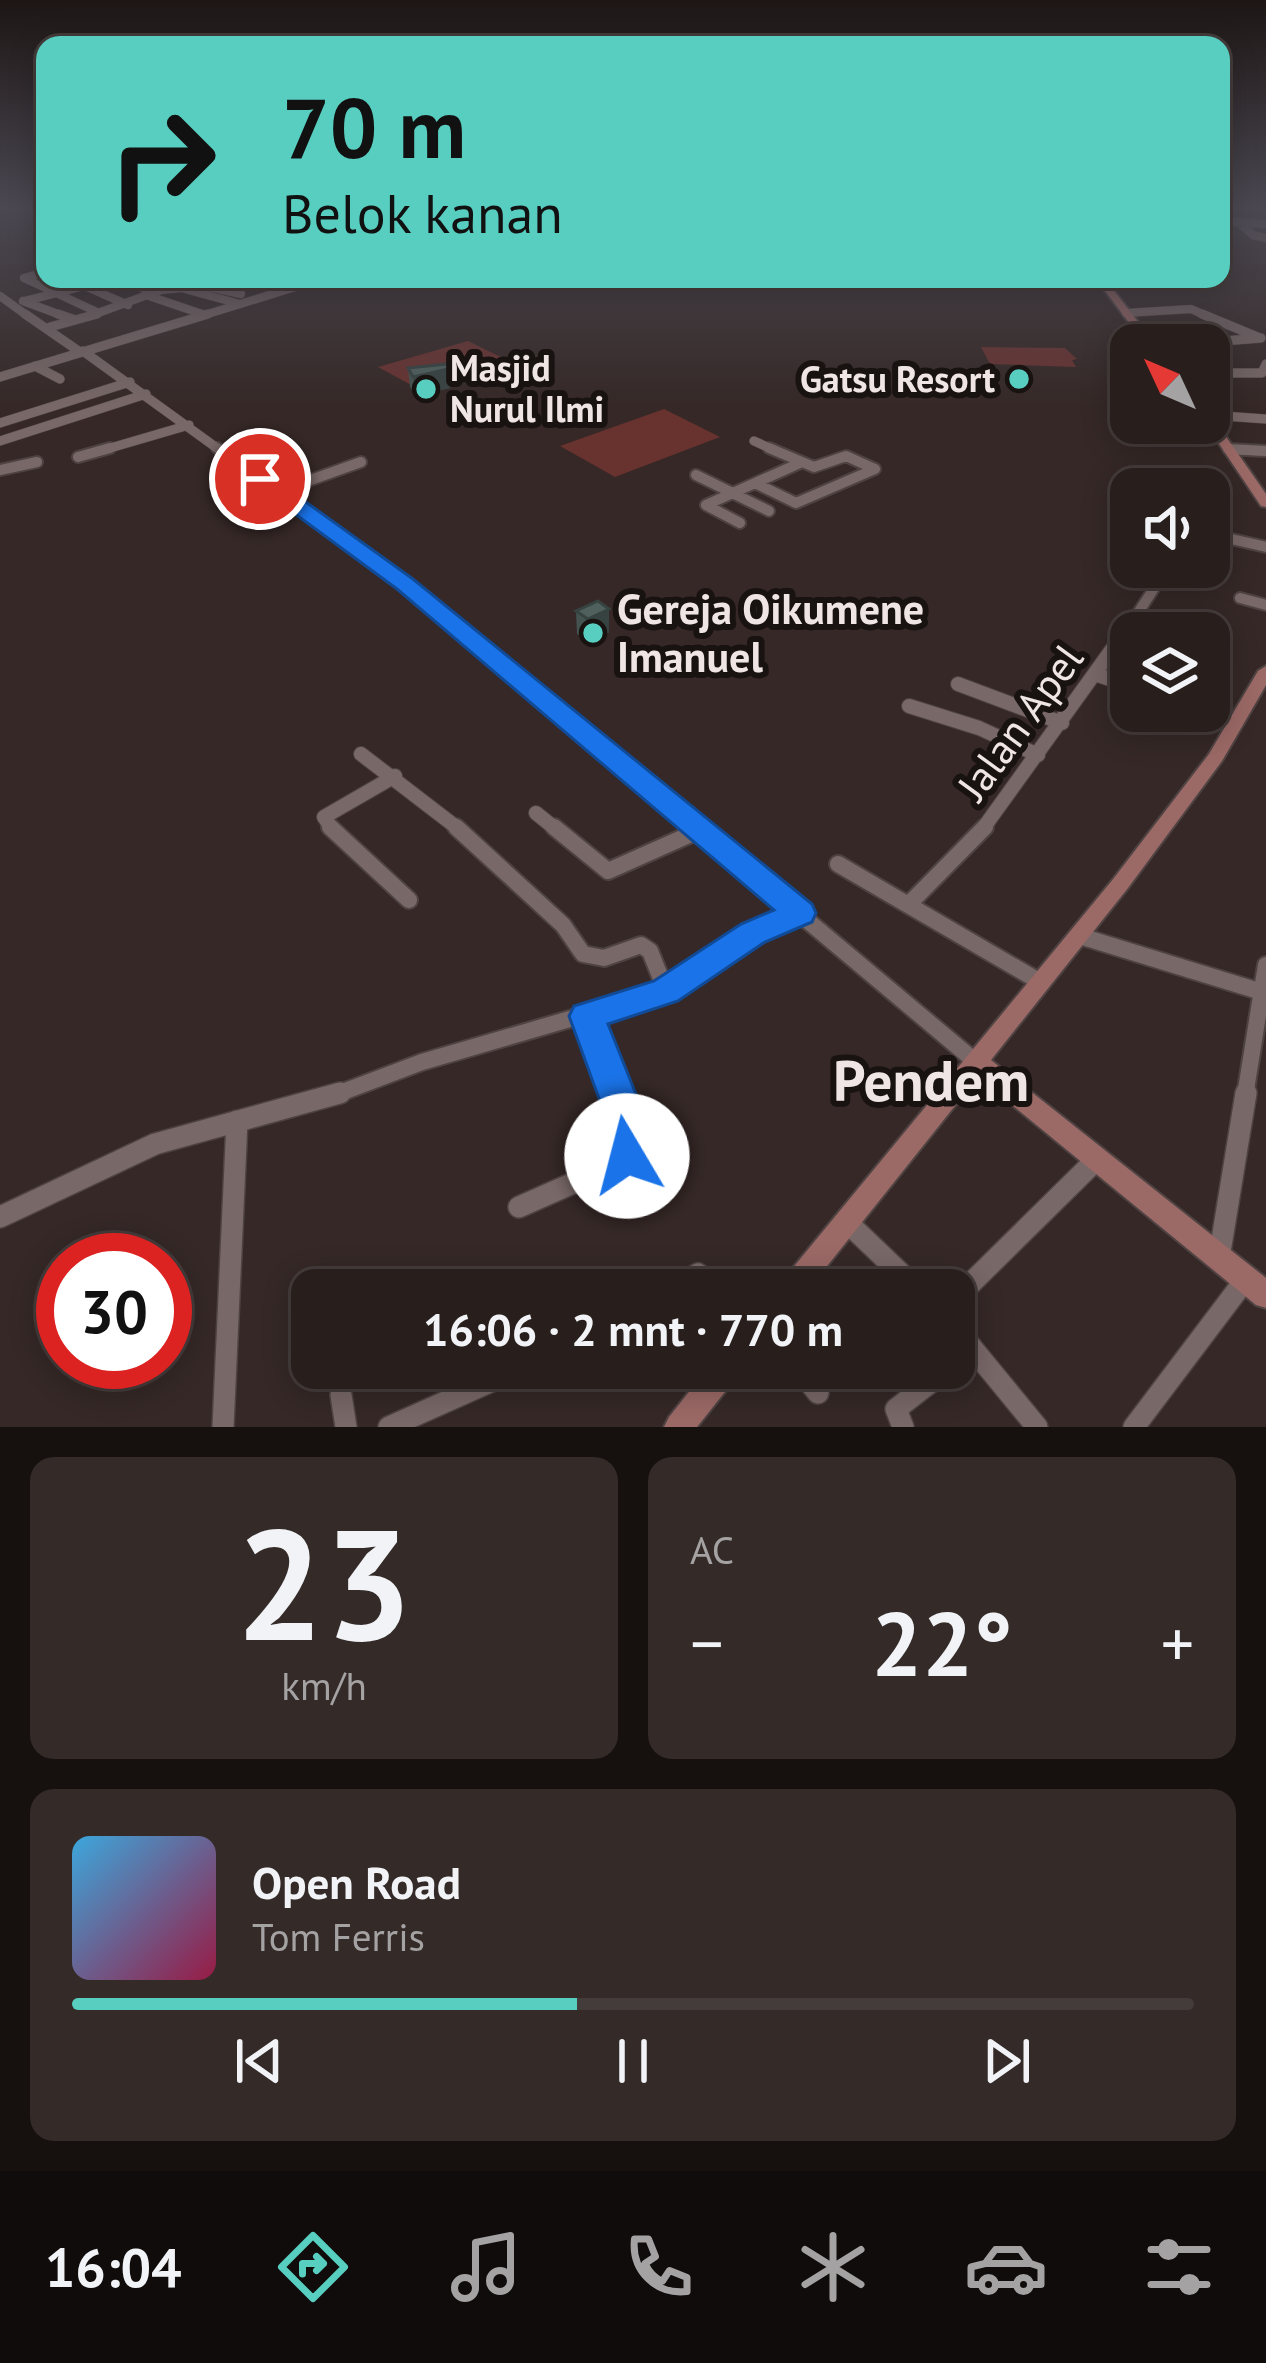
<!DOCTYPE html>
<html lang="id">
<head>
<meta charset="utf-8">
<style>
  :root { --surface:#281e1c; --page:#342b29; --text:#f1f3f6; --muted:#a5a2a3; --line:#443c3b; --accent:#58cec0 }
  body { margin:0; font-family:"PT Sans",sans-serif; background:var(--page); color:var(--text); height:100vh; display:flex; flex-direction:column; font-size:45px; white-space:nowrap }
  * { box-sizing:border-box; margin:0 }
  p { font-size:39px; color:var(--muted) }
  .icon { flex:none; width:66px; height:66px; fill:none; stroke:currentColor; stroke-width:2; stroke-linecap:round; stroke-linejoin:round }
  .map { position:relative; height:1427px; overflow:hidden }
  .details { display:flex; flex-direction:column; gap:30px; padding:30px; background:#16100f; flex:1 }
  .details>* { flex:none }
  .top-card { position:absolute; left:36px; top:36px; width:1194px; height:252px; border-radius:24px; box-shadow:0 6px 30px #0003,0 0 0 3px var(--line); background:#58cec0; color:#111; overflow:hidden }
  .needle { width:78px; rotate:314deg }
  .tools { position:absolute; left:1110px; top:324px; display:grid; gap:24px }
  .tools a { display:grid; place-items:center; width:120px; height:120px; border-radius:24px; background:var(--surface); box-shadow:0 6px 30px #0003,0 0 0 3px var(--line); font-size:60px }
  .speed { position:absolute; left:36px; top:1233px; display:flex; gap:24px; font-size:60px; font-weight:700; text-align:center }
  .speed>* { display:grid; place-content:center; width:156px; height:156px; border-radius:50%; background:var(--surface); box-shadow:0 6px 30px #0003,0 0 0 3px var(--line); line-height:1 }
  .speed .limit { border:18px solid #d22; background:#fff; color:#111 }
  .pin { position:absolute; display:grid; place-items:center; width:102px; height:102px; color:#fff; margin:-51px; border:6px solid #fff; border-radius:50%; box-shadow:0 3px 12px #0007 }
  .me { position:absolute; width:132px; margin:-66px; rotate:352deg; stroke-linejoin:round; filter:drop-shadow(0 0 9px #0008) }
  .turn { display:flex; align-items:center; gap:42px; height:252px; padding:0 48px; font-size:54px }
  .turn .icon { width:156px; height:156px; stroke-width:2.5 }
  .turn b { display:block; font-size:84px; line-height:102px }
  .big { font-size:90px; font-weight:700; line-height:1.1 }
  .details .widget { flex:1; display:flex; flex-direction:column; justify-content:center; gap:18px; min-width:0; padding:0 42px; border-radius:24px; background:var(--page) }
  .details .dial { align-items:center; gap:0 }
  .dial b { font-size:156px; line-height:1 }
  .song { display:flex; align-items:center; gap:36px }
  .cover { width:144px; height:144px; border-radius:18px; background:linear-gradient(135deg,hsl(200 70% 55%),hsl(340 70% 35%)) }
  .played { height:12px; border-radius:6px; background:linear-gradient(90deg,var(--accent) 45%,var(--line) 45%) }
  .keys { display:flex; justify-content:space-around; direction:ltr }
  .heat { display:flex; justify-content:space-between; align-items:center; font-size:66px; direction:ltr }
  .details .tiles { flex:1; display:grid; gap:30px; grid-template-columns:1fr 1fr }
  .widget:last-child { grid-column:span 2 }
  .trip { position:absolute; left:291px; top:1269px; width:684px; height:120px; border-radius:24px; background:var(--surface); box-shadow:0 6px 30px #0003,0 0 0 3px var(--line); font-weight:700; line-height:120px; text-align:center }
  .dock { display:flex; height:192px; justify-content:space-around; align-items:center; background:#100c0b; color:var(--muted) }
  .dock .icon { width:84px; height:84px }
  .dock .on { color:var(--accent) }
  .dock b { font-size:54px; color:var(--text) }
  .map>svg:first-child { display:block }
</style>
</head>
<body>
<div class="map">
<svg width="1266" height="1427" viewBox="0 0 1266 1427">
  <rect width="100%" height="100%" fill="#352826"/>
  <path fill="#68322f" d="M468,341L503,358L413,386L378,367Z
    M981,347L1065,348L1077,359L1072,360L1076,367L990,364Z
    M664,409L720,437L615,477L560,446Z"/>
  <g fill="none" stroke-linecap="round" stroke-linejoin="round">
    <defs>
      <path id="minor-far5" d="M1221,221L1266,224
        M1238,222L1253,235L1266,238
        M45,272L24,278L99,313
        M124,279L151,292
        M85,286L128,305
        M209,287L241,294
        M0,296L29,317
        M149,296L205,315
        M23,301L66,317
        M25,301L111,279
        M1126,313L1191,309L1209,317
        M87,317L161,290L181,288L240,304
        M198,317L321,279"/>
      <path id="minor-far4" d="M25,314L80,352
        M58,314L75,320
        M1202,314L1260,338
        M50,327L97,314
        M1173,345L1261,338
        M83,351L221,451
        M35,366L60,379
        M1209,373H1262L1266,364
        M0,377L208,314
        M1209,415L1266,419
        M0,423L130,382
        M0,441L146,394
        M754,441L776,451
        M1228,449L1260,451
        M100,451L189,425"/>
      <path id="minor-far3" d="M217,448L447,619
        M1228,449L1266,451
        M78,457L110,448
        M0,470L37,462
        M696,475L769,511
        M305,482L361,462
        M755,483L796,503L875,469L846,456L814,467L769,448
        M1209,500L1216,487
        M740,523L706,505L800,463
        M1209,534L1266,547
        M1240,598L1266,605
        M1134,619L1168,567"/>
      <path id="minor-far2" d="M443,616L699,830
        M1098,675L1131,686
        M958,684L1062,723
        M909,706L979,728L1038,755
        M1202,711L1236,723
        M361,754L460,830
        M536,813L557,830
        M333,830L324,817L395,776
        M982,830L1136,616"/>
      <path id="minor-far1" d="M330,827L409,900
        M456,827L563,925L583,954L604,958L641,945L650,951L666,991
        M554,827L608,871L700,830
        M696,827L976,1062
        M838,864L1042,983
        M909,904L985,827
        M1080,936L1262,992
        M587,1016L615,1096
        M332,1096L422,1062L666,991L753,933L800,913
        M1245,1096L1266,965"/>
      <path id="minor" d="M519,1207L598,1172L633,1148L614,1093
        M0,1217L155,1144L340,1093
        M849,1224L918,1290
        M1219,1258L1246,1093
        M672,1290L698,1274L721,1290
        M954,1300L1097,1159
        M954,1326L1037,1427
        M798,1368L818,1393
        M341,1395L346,1427
        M223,1427L237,1121
        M389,1427L521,1368
        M903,1427L896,1409L949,1368
        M1134,1427L1245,1280"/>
      <path id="major" d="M1096,279H1105L1156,345H1146Z
        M1209,417L1213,418L1266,494V507L1261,506L1205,423H1209Z
        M1266,666V685L1222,761L1128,888L991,1060L1266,1278V1308L1256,1305L978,1077L808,1290H778L782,1281L1114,878L1209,754L1258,671Z
        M708,1368H740L736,1378L697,1427H664L669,1417Z"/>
    </defs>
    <use href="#minor-far5" stroke="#4e4342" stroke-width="9"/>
    <use href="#minor-far4" stroke="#4e4342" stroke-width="10"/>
    <use href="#minor-far3" stroke="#4e4342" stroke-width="14"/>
    <use href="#minor-far2" stroke="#4e4342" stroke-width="16"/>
    <use href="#minor-far1" stroke="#4e4342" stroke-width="20"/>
    <use href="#minor" stroke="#4e4342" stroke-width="24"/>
    <use href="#major" stroke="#4e4342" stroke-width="4"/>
    <use href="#minor-far5" stroke="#786867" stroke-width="8"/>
    <use href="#minor-far4" stroke="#786867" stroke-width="9"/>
    <use href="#minor-far3" stroke="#786867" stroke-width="10"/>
    <use href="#minor-far2" stroke="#786867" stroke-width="14"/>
    <use href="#minor-far1" stroke="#786867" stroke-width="16"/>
    <use href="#minor" stroke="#786867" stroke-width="21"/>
    <use href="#major" fill="#9b6966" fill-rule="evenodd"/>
  </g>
  <path fill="#445350" d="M408,368L450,388L416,396L410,387Z
    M609,609V632L589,642L577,634L576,611Z"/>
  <path fill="#374341" d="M448,369L450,388L416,396L413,377Z
    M609,609V632L589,642L588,619Z"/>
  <path fill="#4f605d" stroke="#374341" stroke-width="3" d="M447,364L448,369L413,377L408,368Z
    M598,601L609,609L588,619L576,611Z"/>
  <linearGradient id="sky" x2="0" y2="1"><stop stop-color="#1d1615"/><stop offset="0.51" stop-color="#4b4852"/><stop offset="1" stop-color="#4b4852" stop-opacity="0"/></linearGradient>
  <rect width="1266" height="408" fill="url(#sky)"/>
  <path fill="#1a73e8" stroke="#114b97" stroke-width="3" d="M253,474H267L413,579L812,904L816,913L812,922L765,942L678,1001L608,1024L653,1137C653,1157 645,1168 627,1175L612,1170L607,1156L613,1137L569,1016L574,1006L654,981L741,924L774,910L397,589L253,483Z"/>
  <g fill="#58cec0" stroke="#181211" stroke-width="4.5">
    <circle cx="1019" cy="379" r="12"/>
    <circle cx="426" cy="389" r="12"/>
    <circle cx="593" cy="633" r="12"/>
  </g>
  <g text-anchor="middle" stroke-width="12" stroke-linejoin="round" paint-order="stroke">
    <g font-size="36" font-weight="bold" fill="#eee5e4" stroke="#181211" text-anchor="start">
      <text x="450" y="381">Masjid<tspan x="450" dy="41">Nurul Ilmi</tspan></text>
      <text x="995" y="392" text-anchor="end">Gatsu Resort</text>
    </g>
    <g font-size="42" font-weight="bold" fill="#eee5e4" stroke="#181211" text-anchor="start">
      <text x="617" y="624">Gereja Oikumene<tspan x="617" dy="48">Imanuel</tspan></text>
    </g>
    <g font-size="42" fill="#eee5e4" stroke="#181211">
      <text transform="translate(1020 722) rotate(-54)" y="15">Jalan Apel</text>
    </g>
    <g font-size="57" font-weight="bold" fill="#eee5e4" stroke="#181211">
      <text x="931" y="1101">Pendem</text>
    </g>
  </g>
</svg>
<div class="tools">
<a><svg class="needle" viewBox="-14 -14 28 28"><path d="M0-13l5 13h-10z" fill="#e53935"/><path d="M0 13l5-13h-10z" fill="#a5a2a3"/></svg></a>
<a><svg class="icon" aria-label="sound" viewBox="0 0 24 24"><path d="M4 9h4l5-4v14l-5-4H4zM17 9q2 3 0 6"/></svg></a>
<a><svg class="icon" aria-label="layers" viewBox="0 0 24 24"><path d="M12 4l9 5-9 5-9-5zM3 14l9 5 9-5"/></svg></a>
</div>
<div class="speed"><div class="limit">30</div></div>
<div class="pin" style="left:260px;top:479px;background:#d93025"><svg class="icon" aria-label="arrive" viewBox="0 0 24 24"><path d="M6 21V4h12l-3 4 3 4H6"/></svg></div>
<svg class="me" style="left:627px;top:1156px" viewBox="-20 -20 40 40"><circle r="19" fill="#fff"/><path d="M0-13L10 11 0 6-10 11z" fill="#1a73e8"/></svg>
<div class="trip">16:06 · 2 mnt · 770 m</div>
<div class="top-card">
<div class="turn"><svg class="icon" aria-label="right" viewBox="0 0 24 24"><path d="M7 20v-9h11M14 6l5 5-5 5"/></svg><div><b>70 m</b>Belok kanan</div></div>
</div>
</div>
<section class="details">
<div class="tiles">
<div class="widget dial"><b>23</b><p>km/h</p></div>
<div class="widget"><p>AC</p>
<div class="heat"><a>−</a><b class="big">22°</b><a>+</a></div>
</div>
<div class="widget">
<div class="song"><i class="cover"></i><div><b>Open Road</b><p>Tom Ferris</p></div></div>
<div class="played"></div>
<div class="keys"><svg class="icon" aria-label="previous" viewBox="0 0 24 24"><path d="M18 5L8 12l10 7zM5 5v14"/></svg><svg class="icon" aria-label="pause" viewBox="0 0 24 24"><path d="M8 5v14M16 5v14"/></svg><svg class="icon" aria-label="next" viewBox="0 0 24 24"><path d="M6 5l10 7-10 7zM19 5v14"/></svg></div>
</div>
</div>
</section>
<nav class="dock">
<b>16:04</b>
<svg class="icon on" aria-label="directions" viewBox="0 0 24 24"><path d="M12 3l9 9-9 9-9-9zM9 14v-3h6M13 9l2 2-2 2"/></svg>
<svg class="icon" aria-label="music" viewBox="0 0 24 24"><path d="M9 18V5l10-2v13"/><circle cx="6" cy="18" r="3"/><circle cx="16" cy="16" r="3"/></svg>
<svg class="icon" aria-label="phone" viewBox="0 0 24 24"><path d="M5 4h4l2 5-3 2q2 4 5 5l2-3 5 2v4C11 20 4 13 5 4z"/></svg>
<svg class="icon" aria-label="climate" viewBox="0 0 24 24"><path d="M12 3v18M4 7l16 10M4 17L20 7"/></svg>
<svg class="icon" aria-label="car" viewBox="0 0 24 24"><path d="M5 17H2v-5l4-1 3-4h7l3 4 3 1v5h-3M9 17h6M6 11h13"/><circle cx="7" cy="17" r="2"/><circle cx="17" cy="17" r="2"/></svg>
<svg class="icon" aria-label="filters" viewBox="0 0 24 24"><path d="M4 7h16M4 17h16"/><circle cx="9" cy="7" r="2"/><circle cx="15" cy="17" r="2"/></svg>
</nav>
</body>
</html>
